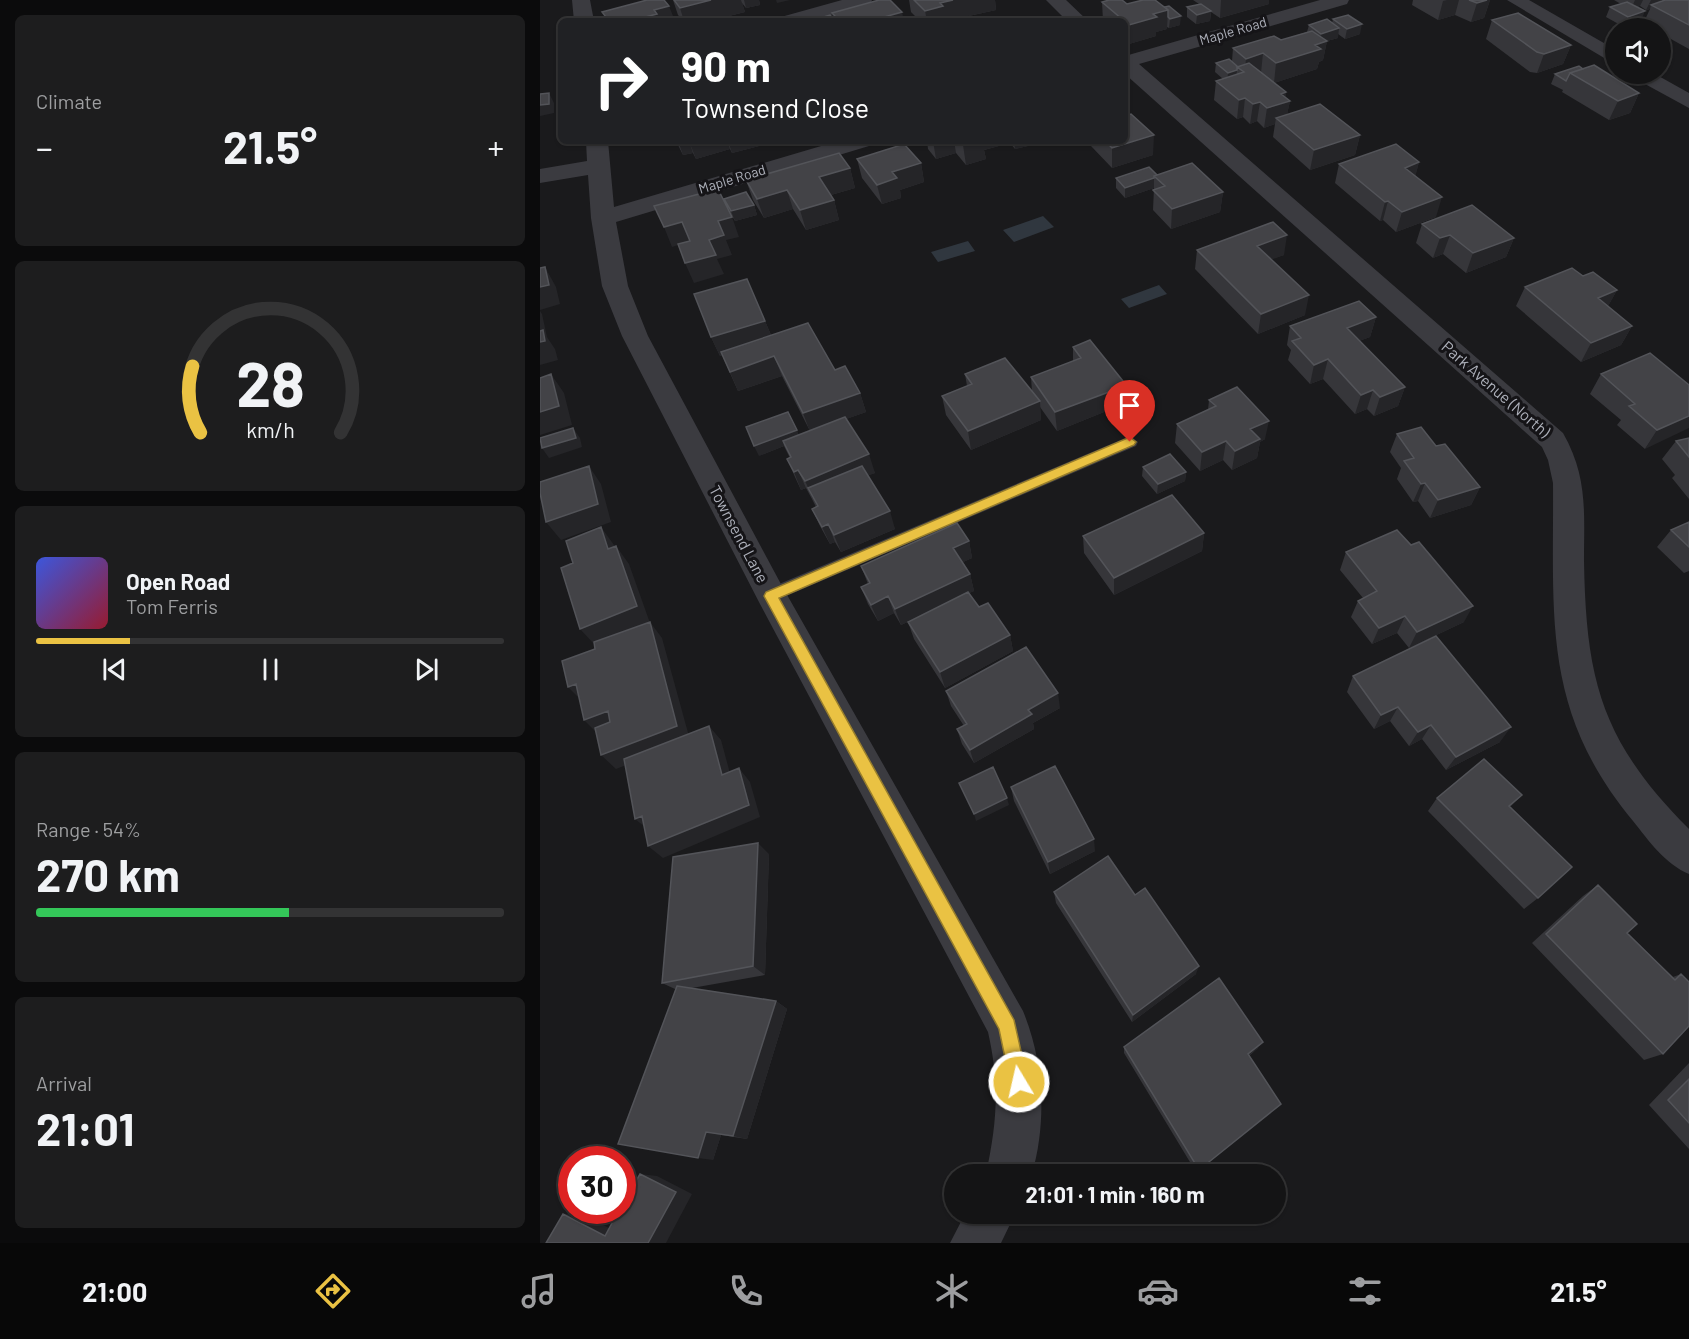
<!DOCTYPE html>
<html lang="en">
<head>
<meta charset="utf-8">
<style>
  :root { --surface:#141415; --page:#1d1d1e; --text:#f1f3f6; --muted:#9d9ea0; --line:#333334; --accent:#eac243 }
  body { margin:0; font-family:Barlow,sans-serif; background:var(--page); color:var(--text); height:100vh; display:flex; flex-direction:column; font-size:22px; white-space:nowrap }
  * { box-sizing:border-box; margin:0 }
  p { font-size:20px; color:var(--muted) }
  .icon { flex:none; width:33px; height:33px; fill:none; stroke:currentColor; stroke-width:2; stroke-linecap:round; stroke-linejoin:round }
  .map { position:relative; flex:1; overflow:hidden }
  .panel { display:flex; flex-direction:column; gap:15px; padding:15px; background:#0b0b0c; width:540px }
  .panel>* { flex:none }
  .guide { position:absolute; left:18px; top:18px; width:570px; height:126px; border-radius:9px; box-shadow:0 2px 4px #0004,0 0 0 2px var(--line); background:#202124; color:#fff; overflow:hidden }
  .tools { position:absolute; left:1065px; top:18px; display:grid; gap:12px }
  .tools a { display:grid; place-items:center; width:66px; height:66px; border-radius:50%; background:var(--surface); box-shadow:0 2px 4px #0004,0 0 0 2px var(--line); font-size:30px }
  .speed { position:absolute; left:18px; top:1146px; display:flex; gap:12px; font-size:30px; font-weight:700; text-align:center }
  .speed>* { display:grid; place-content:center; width:78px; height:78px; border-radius:50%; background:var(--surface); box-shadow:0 2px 4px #0004,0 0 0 2px var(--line); line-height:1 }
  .speed .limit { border:9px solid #d22; background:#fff; color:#111 }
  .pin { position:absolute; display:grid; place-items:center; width:51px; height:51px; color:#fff; margin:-62px -26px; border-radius:50% 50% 50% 0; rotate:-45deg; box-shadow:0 0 6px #0007 }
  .pin .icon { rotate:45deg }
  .me { position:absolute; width:66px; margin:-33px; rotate:351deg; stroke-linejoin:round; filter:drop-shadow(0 0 4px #0008) }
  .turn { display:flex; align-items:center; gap:21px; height:126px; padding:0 24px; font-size:27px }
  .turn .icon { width:78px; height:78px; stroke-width:2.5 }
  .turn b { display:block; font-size:42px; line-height:51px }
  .big { font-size:45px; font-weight:700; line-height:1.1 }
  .panel .widget { flex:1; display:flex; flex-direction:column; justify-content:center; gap:9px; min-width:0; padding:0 21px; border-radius:9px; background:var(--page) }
  .panel .dial { align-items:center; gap:0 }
  .dial svg { height:156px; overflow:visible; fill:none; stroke:var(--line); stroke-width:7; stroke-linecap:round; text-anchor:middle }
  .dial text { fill:var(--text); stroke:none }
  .song { display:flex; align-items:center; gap:18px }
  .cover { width:72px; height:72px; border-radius:9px; background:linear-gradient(135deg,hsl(230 70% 55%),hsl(350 70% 35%)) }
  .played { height:6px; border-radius:3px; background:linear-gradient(90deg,var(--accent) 20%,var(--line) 20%) }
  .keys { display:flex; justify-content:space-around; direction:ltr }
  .heat { display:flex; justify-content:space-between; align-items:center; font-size:33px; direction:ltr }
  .charge { height:9px; border-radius:4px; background:linear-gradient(90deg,#34c759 54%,var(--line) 0) }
  .trip { position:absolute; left:404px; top:1164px; width:342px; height:60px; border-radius:30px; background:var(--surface); box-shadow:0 2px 4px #0004,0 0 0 2px var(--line); font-weight:700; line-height:60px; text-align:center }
  .tabs { display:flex; height:96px; justify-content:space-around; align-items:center; background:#080808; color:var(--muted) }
  .tabs .icon { width:42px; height:42px }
  .tabs .selected { color:var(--accent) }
  .tabs b { font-size:27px; color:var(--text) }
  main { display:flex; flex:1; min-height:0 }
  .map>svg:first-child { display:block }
</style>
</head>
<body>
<main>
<section class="panel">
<div class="widget"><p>Climate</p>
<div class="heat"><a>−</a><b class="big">21.5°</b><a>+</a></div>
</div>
<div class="widget dial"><svg viewBox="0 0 100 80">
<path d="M14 69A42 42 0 1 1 86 69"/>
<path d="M14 69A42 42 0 0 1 10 35" stroke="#eac243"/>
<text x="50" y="56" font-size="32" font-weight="700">28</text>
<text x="50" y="72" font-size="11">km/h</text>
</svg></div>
<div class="widget">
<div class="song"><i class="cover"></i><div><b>Open Road</b><p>Tom Ferris</p></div></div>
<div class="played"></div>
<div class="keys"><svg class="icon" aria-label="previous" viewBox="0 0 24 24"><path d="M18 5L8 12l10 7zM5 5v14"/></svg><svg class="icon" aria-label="pause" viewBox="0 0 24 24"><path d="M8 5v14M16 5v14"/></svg><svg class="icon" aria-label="next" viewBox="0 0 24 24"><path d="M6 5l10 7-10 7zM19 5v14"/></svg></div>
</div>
<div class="widget"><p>Range · 54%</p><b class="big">270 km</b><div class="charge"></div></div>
<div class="widget"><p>Arrival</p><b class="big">21:01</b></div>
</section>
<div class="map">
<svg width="1149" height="1243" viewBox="0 0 1149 1243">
  <rect width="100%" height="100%" fill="#1a1a1c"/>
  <path fill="#30373f" d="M503,216L514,227L474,242L463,230Z
    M428,241L435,251L398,262L391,252Z
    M619,285L627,294L589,308L581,299Z"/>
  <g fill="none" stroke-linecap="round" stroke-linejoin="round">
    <path fill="#3b3b40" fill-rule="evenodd" d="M590,436L598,442L596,446L237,600L231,602L225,600L222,595L225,590Z"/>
    <path fill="#3b3b40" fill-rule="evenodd" d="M32,0H50L54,21H34Z
      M302,0H332L330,4L269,21H238L241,17Z
      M506,0H526L548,21H527Z
      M780,0H809L807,4L599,64L1023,433C1048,477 1044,512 1044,561C1046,681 1062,742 1149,829V874C1125,864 1109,841 1093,821C1001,710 1014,617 1013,483L1008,460L1002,447L585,74V56Z
      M967,0H989L1076,50V65Z
      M1091,74H1115L1149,93V108L1094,78Z
      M46,141H68L74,207L298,141H332L329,146L76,222L88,286L108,336L242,586L483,1011C504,1062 507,1121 492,1174H446C457,1122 460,1085 448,1032L220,604L82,336L62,286L51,218L48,175L0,183V169L47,161Z
      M425,1214H475L461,1243H410Z"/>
  </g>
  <path fill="#36363a" d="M133,0H219L220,5L206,8L202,3L205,12L169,21H143L138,15Z
    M369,0H455L456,10L406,21H380L371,12Z
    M603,0L640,25L629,28L627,27V29L616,32V36L589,44L585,40V21H563L562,2L587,4Z
    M653,0H729V4L680,18L671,12L670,21L656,24L647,17V7L659,4Z
    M873,0H950L944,18L931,22L915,15L898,20L872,5Z
    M1074,0H1121L1119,2L1149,0V49L1120,33V28H1112L1103,24L1110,9L1106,10L1100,6L1097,7L1101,21L1084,27L1066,17L1070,7L1081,4Z
    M292,13L364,21H270L293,19Z
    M793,19L820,34L805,39L798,34V38L787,41L783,60L779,62L777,69L734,83L746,92L745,97L750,101L747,114L820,135L815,155L770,170L733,137L735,124L724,128L717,121L710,124L703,117L697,119L674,100L676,81L683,79L675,72L676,63L692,61L693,48L741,40L767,32L769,25L792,23Z
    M952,20L1031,45L1023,64L997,73L990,72L946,39Z
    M1043,69L1099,93L1090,113L1069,120L1022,92L1023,90L1011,84L1015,74Z
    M136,141H238L192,153L190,149L156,159L153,153L143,155Z
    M387,141H487L488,146L475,149L470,143L444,150L446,159L426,165L416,153L396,159L388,149Z
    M551,141H585L613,155L572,168L551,146Z
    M317,159L381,163L384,182L360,190L361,198L342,204L322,178Z
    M879,162L875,176L896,217L856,232L843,220L840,221L795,183L799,164Z
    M310,168L315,188L291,195L294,200L299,220L266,230L253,209L224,218L213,200L206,180Z
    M617,175L683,192L680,212L631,229L613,210L614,188L585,198L576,188V178Z
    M184,199L214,205L217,215L195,221L188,209Z
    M882,224L974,238L966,257L926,273L903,254L893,258L876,243Z
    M657,250L744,255L731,259L765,315L718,334L655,269Z
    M1043,276L1077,290L1068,306L1092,326L1081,345L1041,362L976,306L985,287Z
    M836,317L830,337L819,341L865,387L858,406L834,416L827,409L815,414L783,379L770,384L748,360L751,350L747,345L750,326Z
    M225,321L231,335L295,370L320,393L326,412L306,419L335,473L328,475L355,529L301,552L295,542L290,544L280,526L272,509L276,507L272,499L266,488L261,490L255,477L247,459L250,458L244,446L219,456L259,435L270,431L242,376L198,391L182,355L180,356L171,337Z
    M533,347L591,410L574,417L569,410L517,431L500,407L501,420L431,450L406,415L402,396L427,386L425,374L492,392L491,377L533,361Z
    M1061,374L1149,385L1105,449L1077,425L1081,420L1050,394Z
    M669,400L725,439L720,442L717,458L692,470L683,460L660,471L635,443L637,424L668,410Z
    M857,434L896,446L940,487L931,505L890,518L878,501L873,502L857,479L861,468L850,452Z
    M1149,438V499L1132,478L1135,475L1122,459L1136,441Z
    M603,467L646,472L645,481L617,494L602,476Z
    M1149,522V571L1144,573L1117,547L1131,530Z
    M664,533L662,551L574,595L544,553L543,536Z
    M429,541L432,558L423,562L430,574L434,591L429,593L439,607L470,635L473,651L405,688L374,639L368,622L385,614L361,625L354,613L338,621L328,604L321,587L328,584L321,566Z
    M806,552L924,622L869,648L857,633L832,644L811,617L818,601L823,598L800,570Z
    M813,676L960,742L906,770L882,739L869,746L850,721L834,729L807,692Z
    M406,691L520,708L493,723L494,729L434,763L422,744L417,729L424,726L411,706Z
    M471,787L555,851L510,874L474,801Z
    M982,795L970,807L998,898L984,909L888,811L897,798Z
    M229,854L225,975L152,988L236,1001L247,1009L207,1139L181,1135L173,1160L135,989L122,983Z
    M1058,885L1087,933L1133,977L1141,974L1123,1054L1104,1060L992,943L1043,896Z
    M514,892L595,895L656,974L592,1022L516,903Z
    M584,1047L718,1048L709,1056L659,1170L656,1172L584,1053Z
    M1149,1063V1149L1109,1105Z"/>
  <path fill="#252528" d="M171,0H201L205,12L169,21H144L140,8Z
    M204,0H219L220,5L206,8Z
    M236,0H250L237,3Z
    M413,0H455L456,10L406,21H387L385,11L400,3Z
    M681,0H729V4L680,18Z
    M907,0H919L915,15L898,20L903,1Z
    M947,0H950L944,18L931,22L937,3Z
    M1095,0H1103L1100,6L1091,9Z
    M1111,0H1121L1118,6L1111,5L1110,9L1106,10Z
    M129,6L135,21H90L114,10Z
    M628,10L627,29L616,32V36L589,44V25L613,14Z
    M671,11L670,21L656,24L657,15Z
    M1105,11L1101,21L1084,27L1088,17Z
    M362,12L364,21H330Z
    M641,16L640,25L629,28L630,19Z
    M822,24L820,34L805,39L807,29Z
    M799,28L798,38L779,43L781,34Z
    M787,41L783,60L779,62L777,69L734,83L736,63L775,45Z
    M1031,45L1023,64L997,73L1004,54Z
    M723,53L721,73L704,78L706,59Z
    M697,70L696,80L687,83L688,73Z
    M746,92L745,102L750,101L746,120L736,118L735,124L724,128L727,108L741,94Z
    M9,93L14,103V113L0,116V105Z
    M1099,93L1090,113L1069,120L1078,101Z
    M705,98L703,117L697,119L699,100Z
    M720,102L717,121L710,124L713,104Z
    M614,135L613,155L572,168V148Z
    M820,135L815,155L770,170L774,150Z
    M138,141H149L153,153L143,155Z
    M149,141H187L190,149L156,159Z
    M188,141H238L192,153Z
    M393,141H414L416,153L396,159Z
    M437,141H469L470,143L444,150L446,159L426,165L423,145Z
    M474,141H487L488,146L475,149Z
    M879,162L874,182L865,168Z
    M381,163L384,182L360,190L361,198L342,204L337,185L352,172Z
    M310,168L315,188L284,197L279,177Z
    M614,178V188L585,198V188Z
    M247,190L253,209L224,218L217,199Z
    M683,192L680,212L631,229L632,209Z
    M902,197L896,217L856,232L862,212Z
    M294,200L299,220L266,230L260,210Z
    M848,201L843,220L840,221L845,202Z
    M214,205L217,215L195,221L191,211Z
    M192,217L199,237L186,240L192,255L177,259L184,274L154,283L145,263L169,240L178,221Z
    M142,222L150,241L132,247L124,227Z
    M747,235L744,255L715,266L717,246Z
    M910,235L903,254L893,258L900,238Z
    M974,238L966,257L926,273L933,253Z
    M5,267L16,287L20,304L0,310V287Z
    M1077,290L1066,310L1058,298Z
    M769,295L765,315L718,334L721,314Z
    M0,311L2,314L7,337L15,349L18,360L0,365Z
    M836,317L830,337L802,347L807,328Z
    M225,321L233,340L180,356L171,337Z
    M1092,326L1081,345L1041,362L1051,343Z
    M234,356L242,376L198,391L190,372Z
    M788,359L783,379L770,384L774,365Z
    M11,374L24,393L32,425L0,435V412Z
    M865,387L858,406L834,416L840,397Z
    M833,390L827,409L815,414L821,395Z
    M591,391V410L574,417V398Z
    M569,392V410L517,431L515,412Z
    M320,393L326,412L270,432L263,413Z
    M500,401L501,420L431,450L428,431Z
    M1149,416V428L1105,449L1117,430Z
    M729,421L725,439L720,442L717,458L692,470L695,451L710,429Z
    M33,428L40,438L42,447L9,458L2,448Z
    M257,430L261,440L243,441L244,446L219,456L214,446Z
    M686,441L683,460L660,471L662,452Z
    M329,454L335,473L273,498L265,481Z
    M49,466L61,484L71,522L21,540L6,522Z
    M258,470L266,488L261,490L254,472Z
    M646,472L645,481L617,494L618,484Z
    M885,483L878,501L873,502L881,484Z
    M940,487L931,505L890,518L898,500Z
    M350,511L355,529L301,552L294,535Z
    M288,524L295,542L290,544L282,527Z
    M61,527L74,545L81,567L68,549Z
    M664,533L662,551L574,595V578Z
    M429,541L432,558L417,565L413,548Z
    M76,546L89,564L110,623L55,645L40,629Z
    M430,574L434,591L361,625L355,609Z
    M348,596L354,613L338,621L331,605Z
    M933,606L924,622L869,648L877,632Z
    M865,616L857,633L832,644L839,628Z
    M110,622L122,638L150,740L76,769L61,755Z
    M470,635L473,651L405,688L400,672Z
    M36,684L43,702L28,687Z
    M518,693L520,708L493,723L494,729L434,763L430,750L488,710Z
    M858,707L850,721L834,729L841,715Z
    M68,711L82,726L59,735L44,720Z
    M891,725L882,739L869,746L878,732Z
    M169,726L181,740L194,788L182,775Z
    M971,727L960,742L906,770L916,757Z
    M199,768L210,782L220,817L123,858L108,846Z
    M467,798L469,805L436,821L434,814Z
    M102,816L110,831L95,819Z
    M554,839L555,851L510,874L508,862Z
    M218,843L229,854L225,975L213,966Z
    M659,966L656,974L592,1022L593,1015Z
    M236,1001L247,1009L207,1139L193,1136Z
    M723,1042L718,1048L703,1060L708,1054Z
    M166,1132L181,1135L173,1160L158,1158Z
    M100,1174L117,1176L152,1194L126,1243H108Z
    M23,1214L44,1215L84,1236H65Z"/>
  <path fill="#434347" stroke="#535459" stroke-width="1.5" d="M107,0H124L129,6L114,10L117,14L90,21H69L62,12Z
    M134,0H171L140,8Z
    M339,0H350L362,12L330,21H300L292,13Z
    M374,0H413L400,3L403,6L385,11Z
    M569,0H582L587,4L603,0H615L628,10L613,14L617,17L589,25L562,2Z
    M929,0H947L937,3Z
    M1125,0H1149V25L1111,5Z
    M1087,2L1105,11L1088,17L1070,7Z
    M661,4L671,11L657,15L647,7Z
    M629,6L641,16L630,19L628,17V10L625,7Z
    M978,13L1031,45L1004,54L997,52L952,20Z
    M290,15L296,21H270Z
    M808,15L822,24L807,29L793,19Z
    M787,19L799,28L781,34L769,25Z
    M772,31L787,41L775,45L781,49L736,63L723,53L706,59L693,48L734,36L741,40Z
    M689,59L698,67H697V70L688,73L676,63Z
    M709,63L746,92L741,94L750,101L727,108L720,102L713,104L705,98L699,100L676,81L704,72L697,67Z
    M1054,65L1099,93L1078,101L1030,73Z
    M1039,66L1043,69L1030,73L1026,81L1015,74Z
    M9,93V104L0,105V94Z
    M780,104L820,135L774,150L736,118Z
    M591,114L614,135L572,148L565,141H585V116Z
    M419,141H437L423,145Z
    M364,144L381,163L352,172L357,178L337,185L317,159Z
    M856,144L879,162L865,168L902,197L862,212L848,201L845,202L799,164Z
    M299,153L310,168L279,177L294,200L260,210L247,190L217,199L206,180Z
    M652,163L683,192L632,209L613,190L625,186L614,176Z
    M609,167L617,175L614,176V178L585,188L576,178Z
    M178,189L192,217L178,221L184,235L169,240L176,255L145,263L138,244L150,241L142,222L124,227L114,206Z
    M206,192L214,205L191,211L184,199Z
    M932,205L974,238L933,253L910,235L900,238L882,224Z
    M733,222L747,235L717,246L769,295L721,314L657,250Z
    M5,267L9,285L0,287V268Z
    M1032,268L1043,276L1053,272L1077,290L1058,298L1092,326L1051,343L985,287Z
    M207,279L225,321L171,337L154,294Z
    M819,301L836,317L807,328L865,387L840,397L833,390L821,395L788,359L774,365L752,341L761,338L750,326Z
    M268,323L295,370L305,366L320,393L263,413L234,356L190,372L181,352Z
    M3,330L5,341L0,342V331Z
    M550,340L591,391L574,398L569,392L515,412L491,377L541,358L533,347Z
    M1110,353L1149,385V416L1117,430L1089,406L1095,404L1061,374Z
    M465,358L500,401L428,431L402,396L432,384L425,374Z
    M11,374L19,406L0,412V378Z
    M697,387L729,421L710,429L720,439L695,451L686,441L662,452L637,424L676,406L669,400Z
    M248,412L257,430L214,446L206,427Z
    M305,417L329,454L265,481L258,470L254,472L247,459L251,457L243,441Z
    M881,427L896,446L905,444L940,487L898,500L885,483L881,484L864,461L874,458L857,434Z
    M33,428L36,438L2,448L0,438Z
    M1149,438V457L1136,441Z
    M630,454L646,472L618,484L603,467Z
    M49,466L58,504L6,522L0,493V482Z
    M322,466L350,511L294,535L288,524L282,527L272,509L278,506L268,488Z
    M632,495L664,533L574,578L543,536Z
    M1149,522V547L1131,530Z
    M417,523L429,541L413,548L430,574L355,609L348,596L331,605L321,587L330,583L321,566Z
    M61,527L68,549L76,546L97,606L40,629L21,568L33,563L26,541Z
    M857,530L871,545L879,542L933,606L877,632L865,616L839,628L818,601L837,591L806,552Z
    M428,592L439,607L448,603L470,635L400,672L368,622Z
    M110,622L137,726L61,755L55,728L70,722L68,711L44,720L36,684L28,687L22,661L55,649L54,642Z
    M896,636L971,727L916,757L891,725L878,732L858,707L841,715L813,676Z
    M486,647L518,693L488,710L492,714L430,750L417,729L427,724L406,691Z
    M169,726L182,775L199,768L209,805L108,846L102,816L95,819L84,759Z
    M944,759L982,795L969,806L1032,867L998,898L897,798Z
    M515,766L554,839L508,862L471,787Z
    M453,767L467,798L434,814L419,783Z
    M218,843L213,966L122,983L133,857Z
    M568,856L595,895L605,888L659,966L593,1015L514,892Z
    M1058,885L1097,924L1087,933L1135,980L1141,974L1149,982V1026L1123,1054L1006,934Z
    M679,978L723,1042L708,1054L741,1104L659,1170L584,1047Z
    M137,986L236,1001L193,1136L166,1132L158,1158L78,1144Z
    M1149,1079V1123L1128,1100Z
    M100,1174L136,1192L108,1243H6L23,1214L65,1236L79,1210H82V1205Z"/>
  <path fill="#eac243" stroke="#987e2c" stroke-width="1.5" d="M590,437L596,442L594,445L239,598L474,1020L488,1082L486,1089L479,1091L473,1089L470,1082L459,1029L224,596L226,592Z"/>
  <g text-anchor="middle" stroke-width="6" stroke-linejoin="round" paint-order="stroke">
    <g font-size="14" fill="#adb0ba" stroke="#151417">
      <text transform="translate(693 31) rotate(-16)" y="5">Maple Road</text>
      <text transform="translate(192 179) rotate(-17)" y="5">Maple Road</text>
    </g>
    <g font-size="16" fill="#adb0ba" stroke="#151417">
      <text transform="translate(956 389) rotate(41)" y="6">Park Avenue (North)</text>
      <text transform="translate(199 534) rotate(62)" y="6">Townsend Lane</text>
    </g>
  </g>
</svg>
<div class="tools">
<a><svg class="icon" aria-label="sound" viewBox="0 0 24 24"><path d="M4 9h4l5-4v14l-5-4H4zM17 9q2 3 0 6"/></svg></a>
</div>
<div class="speed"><div class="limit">30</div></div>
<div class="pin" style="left:590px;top:442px;background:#d93025"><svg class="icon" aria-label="arrive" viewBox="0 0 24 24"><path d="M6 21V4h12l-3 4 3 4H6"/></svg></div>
<svg class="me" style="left:479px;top:1082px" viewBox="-20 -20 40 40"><circle r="17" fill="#eac243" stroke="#fff" stroke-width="3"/><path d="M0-11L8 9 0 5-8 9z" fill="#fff"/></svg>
<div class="trip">21:01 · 1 min · 160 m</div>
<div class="guide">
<div class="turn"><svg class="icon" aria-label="right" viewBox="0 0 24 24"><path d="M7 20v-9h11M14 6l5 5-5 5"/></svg><div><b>90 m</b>Townsend Close</div></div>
</div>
</div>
</main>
<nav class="tabs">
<b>21:00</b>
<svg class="icon selected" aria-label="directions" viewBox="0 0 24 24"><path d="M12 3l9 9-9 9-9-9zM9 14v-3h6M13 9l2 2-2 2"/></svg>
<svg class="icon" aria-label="music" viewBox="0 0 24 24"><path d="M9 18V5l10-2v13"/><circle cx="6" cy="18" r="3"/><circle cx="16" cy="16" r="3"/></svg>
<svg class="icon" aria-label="phone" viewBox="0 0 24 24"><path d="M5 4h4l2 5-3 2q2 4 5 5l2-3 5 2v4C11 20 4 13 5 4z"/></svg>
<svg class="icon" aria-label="climate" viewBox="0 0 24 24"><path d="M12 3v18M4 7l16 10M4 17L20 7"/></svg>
<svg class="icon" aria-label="car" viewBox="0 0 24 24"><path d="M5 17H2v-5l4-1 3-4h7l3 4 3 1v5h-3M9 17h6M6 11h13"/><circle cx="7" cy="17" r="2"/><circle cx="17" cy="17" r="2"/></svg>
<svg class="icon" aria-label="filters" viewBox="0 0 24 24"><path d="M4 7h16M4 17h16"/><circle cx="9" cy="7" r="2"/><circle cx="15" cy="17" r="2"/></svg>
<b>21.5°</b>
</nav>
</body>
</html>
